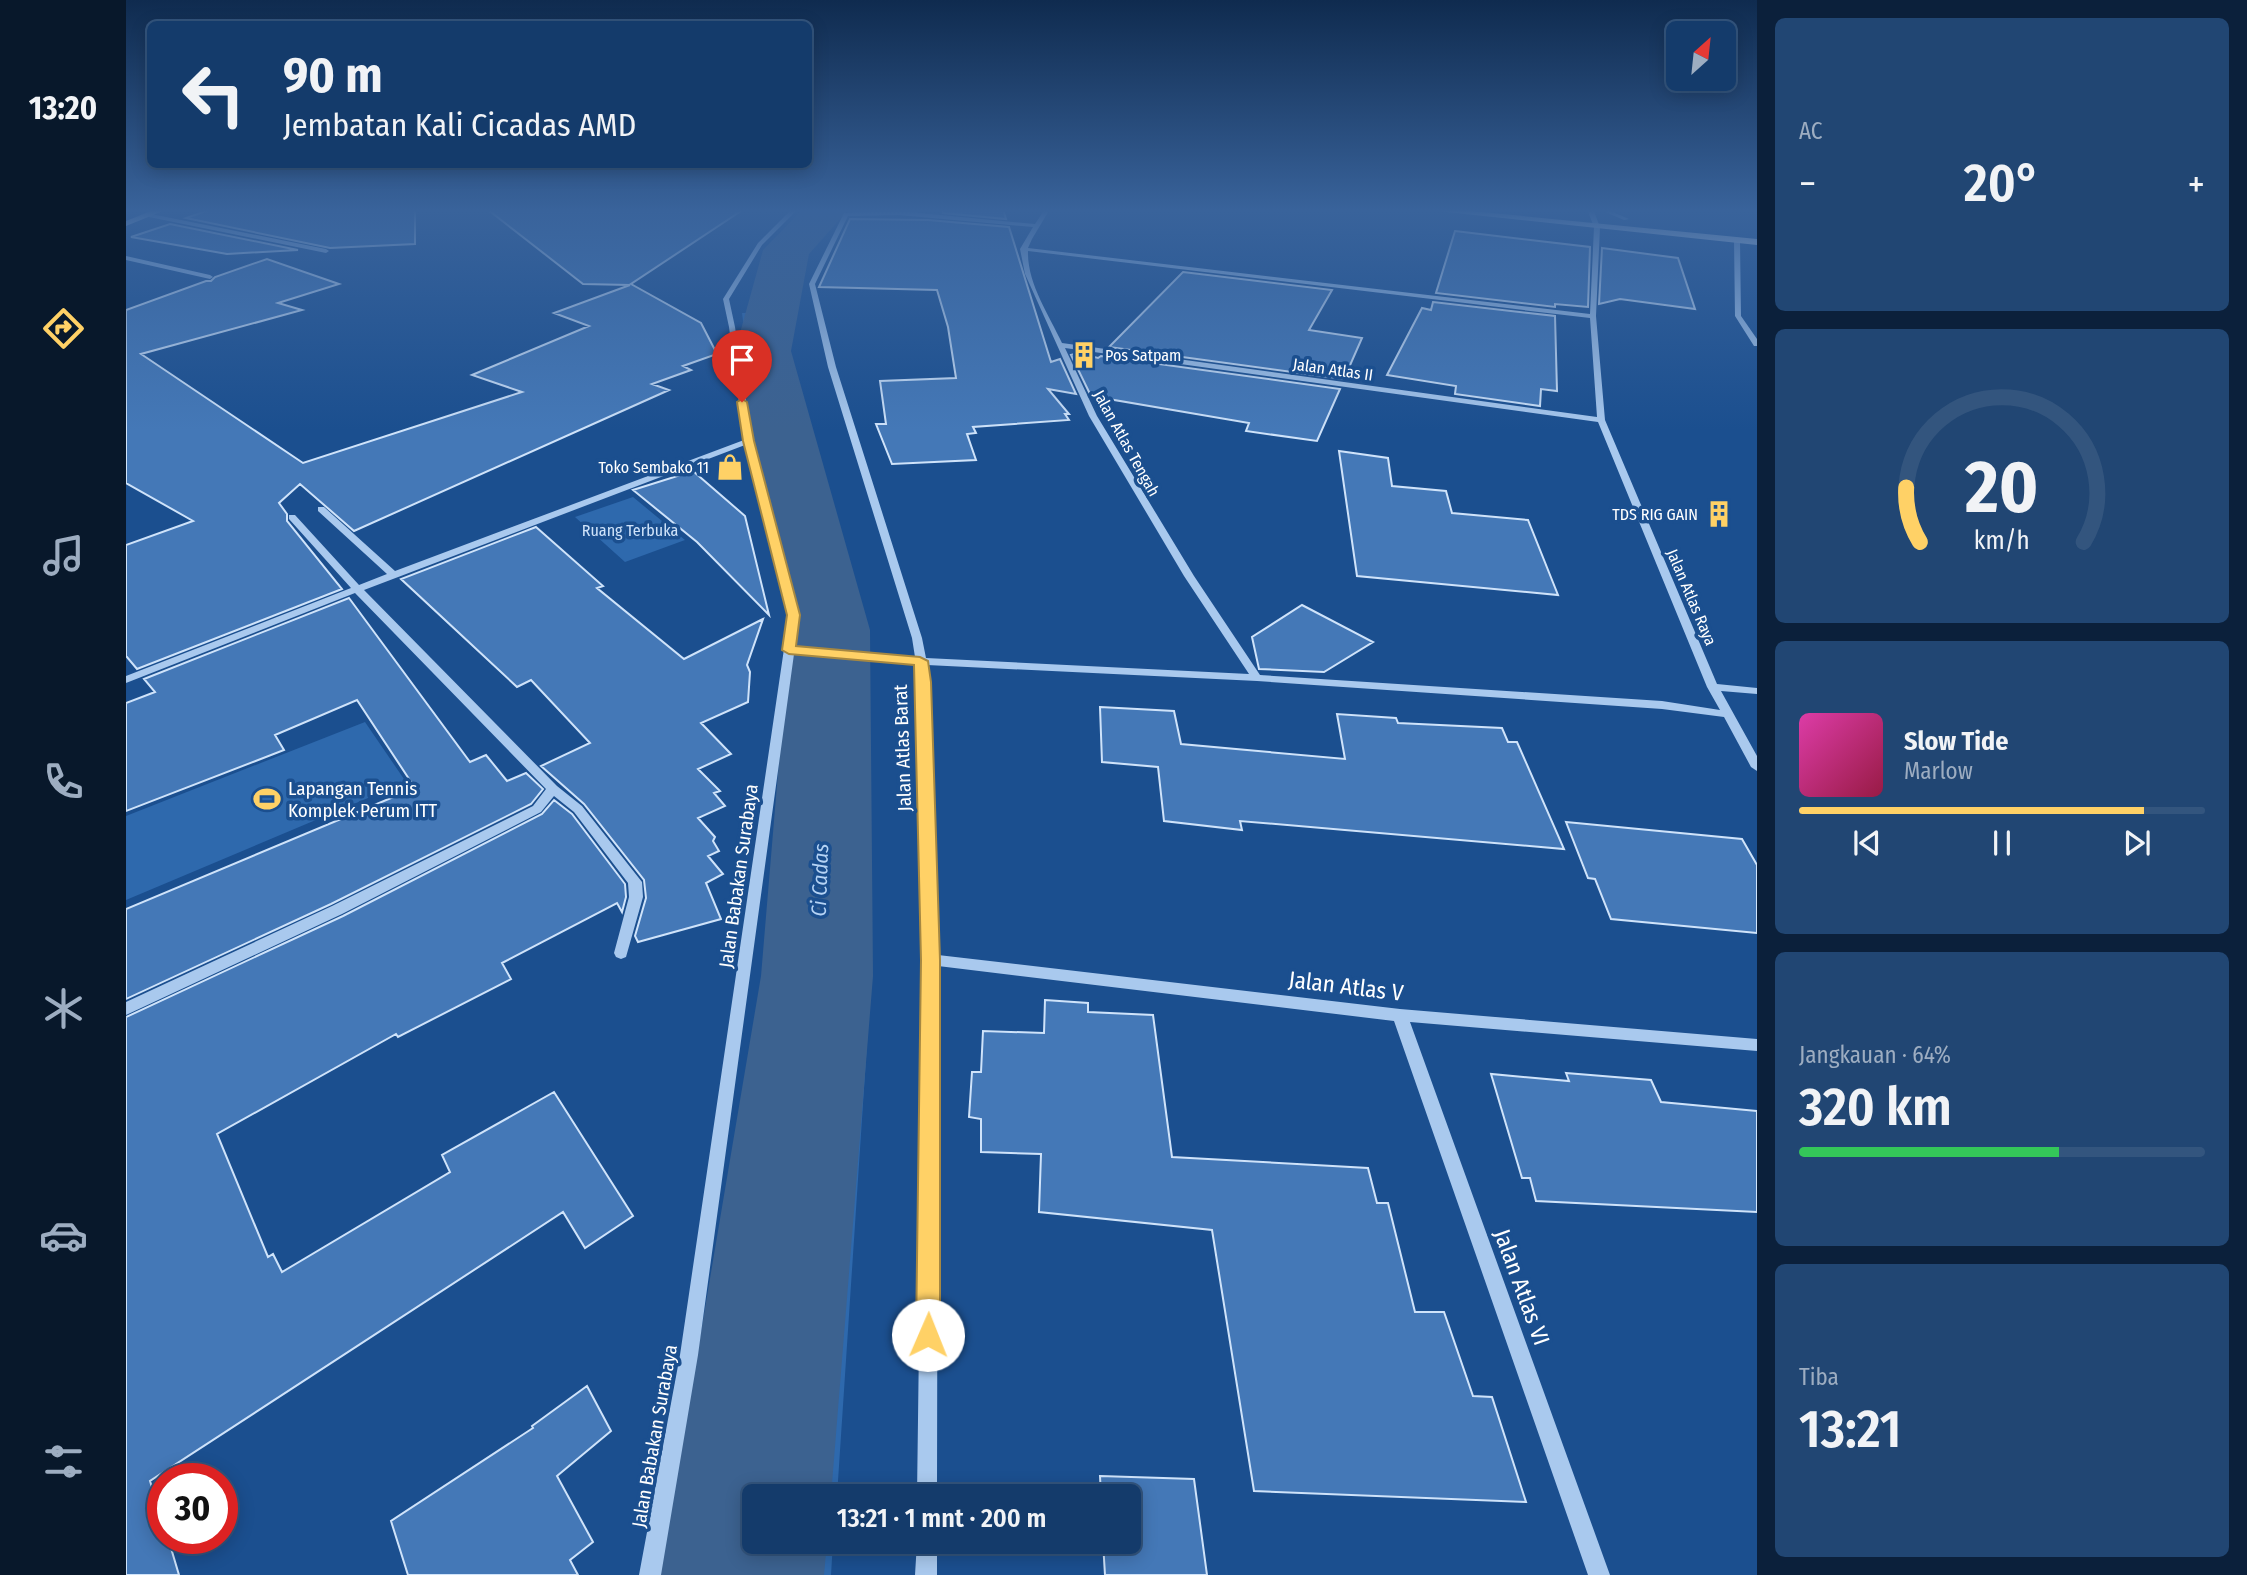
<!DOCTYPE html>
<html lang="id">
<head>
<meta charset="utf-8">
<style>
  :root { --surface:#143b6b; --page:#214673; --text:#f1f3f6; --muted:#9dadc1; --line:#33557e; --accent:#ffd166 }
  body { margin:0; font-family:"Fira Sans Condensed",sans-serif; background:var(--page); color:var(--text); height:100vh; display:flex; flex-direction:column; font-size:26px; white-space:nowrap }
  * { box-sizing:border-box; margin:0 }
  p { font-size:23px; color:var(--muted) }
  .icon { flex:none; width:38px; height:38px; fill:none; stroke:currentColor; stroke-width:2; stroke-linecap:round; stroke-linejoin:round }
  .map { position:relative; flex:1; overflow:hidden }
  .panel { display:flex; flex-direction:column; gap:18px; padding:18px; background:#0b203b; width:490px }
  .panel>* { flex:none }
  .hud { position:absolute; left:21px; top:21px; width:665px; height:147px; border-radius:10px; box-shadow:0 4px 18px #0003,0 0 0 2px var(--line); background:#143b6b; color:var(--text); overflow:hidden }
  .needle { width:46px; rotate:27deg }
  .tools { position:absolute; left:1540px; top:21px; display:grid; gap:14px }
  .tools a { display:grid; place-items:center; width:70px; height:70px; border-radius:10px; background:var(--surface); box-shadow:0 4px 18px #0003,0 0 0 2px var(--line); font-size:35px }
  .speed { position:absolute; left:21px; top:1463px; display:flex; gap:14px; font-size:35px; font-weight:700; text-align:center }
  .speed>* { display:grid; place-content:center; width:91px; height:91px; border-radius:50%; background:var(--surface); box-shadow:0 4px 18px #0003,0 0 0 2px var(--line); line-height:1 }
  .speed .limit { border:10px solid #d22; background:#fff; color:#111 }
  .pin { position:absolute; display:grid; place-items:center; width:60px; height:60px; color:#fff; margin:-72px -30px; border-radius:50% 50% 50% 0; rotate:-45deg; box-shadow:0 0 7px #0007 }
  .pin .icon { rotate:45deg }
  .me { position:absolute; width:77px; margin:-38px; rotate:1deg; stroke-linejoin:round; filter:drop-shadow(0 0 5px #0008) }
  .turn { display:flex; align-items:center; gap:24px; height:147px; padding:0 21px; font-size:32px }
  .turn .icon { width:91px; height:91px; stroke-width:2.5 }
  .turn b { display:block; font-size:49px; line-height:60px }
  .big { font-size:52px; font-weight:600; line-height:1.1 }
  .panel .tile { flex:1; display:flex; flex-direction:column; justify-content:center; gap:10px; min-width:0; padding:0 24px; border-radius:10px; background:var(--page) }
  .panel .dial { align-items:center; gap:0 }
  .dial svg { height:182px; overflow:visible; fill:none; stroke:var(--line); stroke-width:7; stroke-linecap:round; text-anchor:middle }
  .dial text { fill:var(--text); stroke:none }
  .song { display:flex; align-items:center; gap:21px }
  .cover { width:84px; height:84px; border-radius:10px; background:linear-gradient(135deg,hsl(320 70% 55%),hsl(340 70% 35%)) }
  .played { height:7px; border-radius:4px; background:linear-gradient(90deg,var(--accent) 85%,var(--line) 85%) }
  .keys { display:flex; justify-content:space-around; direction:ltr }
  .heat { display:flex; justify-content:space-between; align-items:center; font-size:38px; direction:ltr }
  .charge { height:10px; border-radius:5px; background:linear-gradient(90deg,#34c759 64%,var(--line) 0) }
  .trip { position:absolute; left:616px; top:1484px; width:399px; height:70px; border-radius:10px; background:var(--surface); box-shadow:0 4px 18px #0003,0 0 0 2px var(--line); font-weight:600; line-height:70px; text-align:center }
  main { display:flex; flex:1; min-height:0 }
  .menu { display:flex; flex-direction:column; width:126px; justify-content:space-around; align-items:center; background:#08182b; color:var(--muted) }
  .menu .icon { width:49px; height:49px }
  .menu .active { color:var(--accent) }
  .menu b { font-size:32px; color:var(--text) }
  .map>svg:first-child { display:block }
</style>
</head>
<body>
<main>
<nav class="menu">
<b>13:20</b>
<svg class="icon active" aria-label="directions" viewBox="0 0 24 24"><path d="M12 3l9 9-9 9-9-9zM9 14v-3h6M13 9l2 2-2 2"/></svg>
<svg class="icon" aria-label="music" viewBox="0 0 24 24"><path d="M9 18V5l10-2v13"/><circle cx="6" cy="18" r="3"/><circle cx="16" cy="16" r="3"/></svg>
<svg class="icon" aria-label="phone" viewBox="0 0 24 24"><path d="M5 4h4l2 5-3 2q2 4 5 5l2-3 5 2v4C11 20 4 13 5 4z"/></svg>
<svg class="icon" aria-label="climate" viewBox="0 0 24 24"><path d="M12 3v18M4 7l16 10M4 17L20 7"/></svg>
<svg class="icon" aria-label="car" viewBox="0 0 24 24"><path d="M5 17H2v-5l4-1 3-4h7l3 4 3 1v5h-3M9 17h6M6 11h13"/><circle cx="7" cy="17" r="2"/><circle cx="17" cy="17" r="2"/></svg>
<svg class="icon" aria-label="filters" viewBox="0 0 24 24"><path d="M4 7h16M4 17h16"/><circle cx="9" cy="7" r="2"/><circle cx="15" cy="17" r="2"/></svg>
</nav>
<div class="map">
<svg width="1631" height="1575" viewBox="0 0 1631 1575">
  <rect width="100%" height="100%" fill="#1b4f8f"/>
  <path fill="#2e69ad" d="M616,313H625C626,357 636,403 647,445L633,446Z
    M507,497L559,540L499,562L449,517Z
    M239,722L280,782L0,900V816Z
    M722,966L746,968L711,1496H676Z
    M672,1542H707L705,1575H669Z"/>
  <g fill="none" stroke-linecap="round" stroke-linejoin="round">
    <path fill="#3c6290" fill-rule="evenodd" d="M677,209H723L683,254L665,351L744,630L747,976L705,1496H628V1542H701L698,1575H534L635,976L664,630L609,351L637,250Z"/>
  </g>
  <path fill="#4478b7" stroke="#cfe3fa" stroke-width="2" d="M86,209H289V244L204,248L60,218Z
    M361,209H618L505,284L575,323L591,354L557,366L565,370L526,384L543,390L228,531L174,484L153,503L161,514V521L216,589L11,669L0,656V545L67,521L0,483V310L80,281H85L89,277L141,259L213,284L152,303L176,310L15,354L177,463L396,392L346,375L463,326L428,313L504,285L457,284Z
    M817,209H877L880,219L817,213Z
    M724,219L802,220L883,227L925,362L934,359L950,394L922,389L943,414H939L943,420L847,427L850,433L841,434L850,460L766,464L750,424H760L754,381L830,378L822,327L811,290L693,287Z
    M44,224L172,250L101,254L5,237Z
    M1329,231L1464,247L1462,307L1429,304V307L1310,293Z
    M1476,248L1552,258L1569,309L1494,299L1473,304Z
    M1057,272L1206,290L1183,330L1236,338L1218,379L983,347Z
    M1307,302L1429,316L1431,391L1415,389L1414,406L1329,394L1330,386L1261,375L1296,308L1305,310Z
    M952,353L972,358L975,356L1214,389L1191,441L1120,431L1123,423L965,396L945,355Z
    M1213,451L1262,458L1266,486L1320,491L1326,513L1402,520L1432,595L1231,576Z
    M567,471L619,516L643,615L571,542L507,490Z
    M410,527L477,586L471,588L558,659L637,619L621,665L624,672L622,702L575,723L605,754L572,769L594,791L588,793L599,806L572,818L589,837L587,841L593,851L582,856L597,874L580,883L595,919L512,942L509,936L520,898L518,880L458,804L415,766L464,743L405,680L391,687L275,579Z
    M223,598L344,762L360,755L381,781L400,773L417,789L405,804L205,904L0,999V909L289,788L231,700L149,735L158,750L0,811V703L29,692L18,679Z
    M1176,605L1247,642L1198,672L1133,669L1126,637Z
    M974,707L1048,711L1055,744L1219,759L1211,714L1270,718L1272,723L1376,728L1382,742H1391L1438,849L1114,821L1116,830L1038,821L1032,767L976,762Z
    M428,800L446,814L499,884L500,897L496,912L491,903L376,963L385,979L272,1037L270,1034L91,1134L142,1257L147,1254L156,1272L324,1172L316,1155L428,1092L507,1216L459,1248L437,1212L24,1481L37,1523V1538H42L53,1575H0V1017L217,916L416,814Z
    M1440,822L1616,839L1631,865V933L1485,919L1469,879L1462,878Z
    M919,1000L962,1003V1012L1027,1015L1046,1157L1242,1168L1251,1203H1262L1289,1312H1318L1347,1396L1366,1397L1400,1502L1128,1491L1086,1230L913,1212L915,1154L855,1152V1119L843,1117L846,1072H855L857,1031L918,1033Z
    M1440,1073L1525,1080L1535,1102L1631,1111V1212L1410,1201L1404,1178H1396L1365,1074L1443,1081Z
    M461,1386L485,1431L431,1476L467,1542L444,1560L452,1575H282L265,1521L407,1428L406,1426Z
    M974,1476L1068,1479L1081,1575H979L977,1542H1003V1496H975Z"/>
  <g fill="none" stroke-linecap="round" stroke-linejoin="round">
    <path fill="#a9c9ee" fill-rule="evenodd" d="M666,209H672L636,245L603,299L609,327L626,441L673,615L669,647L789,657L786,638L702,367L683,284L718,213L773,211L909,224L919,209H924L906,239L902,248L1464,314L1468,227L1461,209H1467L1474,227L1470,316L1479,420L1591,684L1631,688V694L1595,691L1631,756V771L1625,767L1598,717L1536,709L1131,681L801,665L804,682L812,955L1274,1009L1631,1039V1051L1284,1022L1484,1575H1462L1268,1021L812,966L811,1496H791L798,960L792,682L790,664L668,654L572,1355L535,1575H513L554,1355L663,615L619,445L238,590L431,786L456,806L516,882L517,897L500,957L495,959L490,957L488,953L503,897L502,883L448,812L428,796L415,812L216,914L0,1015V1002L206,906L407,806L420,789L229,593L0,683V676L225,588L163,519V515H169L233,585L261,574L192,511V507H198L269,571L618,440L603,327L597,299L632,243ZM773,215L907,227L894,249L899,274L963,416L1058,576L1123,674L800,658L796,638L710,367L689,284L722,216ZM902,251L1464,318L1471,417L936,343C923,315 901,283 902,251ZM939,348L1472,422L1581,687L1594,710L1536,701L1134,675L1068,576L971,416Z
      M1472,209H1480L1503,219L1498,220Z
      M25,214L200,249L203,251L200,253L23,217Z
      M1611,238L1614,240L1615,316L1631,339V346H1628L1609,316L1608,240Z
      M0,256L84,275L87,277L84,279L0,260Z
      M791,1542H811V1575H789Z"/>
    <path fill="#f0f6ff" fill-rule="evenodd" d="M0,209H5L0,212Z
      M30,209H42L0,226V221Z
      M1292,209H1325L1631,239V245Z"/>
  </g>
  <linearGradient id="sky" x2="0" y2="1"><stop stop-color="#0f2b4f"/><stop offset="0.49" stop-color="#39639b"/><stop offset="1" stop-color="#39639b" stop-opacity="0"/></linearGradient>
  <rect width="1631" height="430" fill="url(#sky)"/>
  <path fill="#ffd166" stroke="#a68842" stroke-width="2" d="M616,399L621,402L628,441L674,615L670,646L794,657L802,661L805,682L814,960V1335L811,1344L802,1347L793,1344L790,1335L795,960L788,665L663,654L656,650L661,615L617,441L611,402Z"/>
  <defs>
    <symbol id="building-bare" viewBox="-9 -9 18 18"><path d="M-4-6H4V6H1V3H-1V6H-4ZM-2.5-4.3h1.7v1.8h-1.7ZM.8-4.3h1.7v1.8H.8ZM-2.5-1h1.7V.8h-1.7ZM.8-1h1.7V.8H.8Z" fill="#ffd166" stroke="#1b4f8f" stroke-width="2.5" paint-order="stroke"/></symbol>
    <symbol id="shop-bare" viewBox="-9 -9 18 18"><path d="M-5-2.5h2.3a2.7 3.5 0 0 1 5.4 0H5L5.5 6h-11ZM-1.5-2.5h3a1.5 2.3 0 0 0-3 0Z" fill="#ffd166" stroke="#1b4f8f" stroke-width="2.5" paint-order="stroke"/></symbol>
    <symbol id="stadium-bare" viewBox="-9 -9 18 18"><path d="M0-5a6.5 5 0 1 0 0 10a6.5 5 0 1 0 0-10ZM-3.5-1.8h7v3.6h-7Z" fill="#ffd166" stroke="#1b4f8f" stroke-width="2.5" paint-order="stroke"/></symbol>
  </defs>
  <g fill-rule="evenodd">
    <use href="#building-bare" x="939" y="336" width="38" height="38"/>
    <use href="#shop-bare" x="585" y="448" width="38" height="38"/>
    <use href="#building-bare" x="1574" y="495" width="38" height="38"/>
    <use href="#stadium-bare" x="122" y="780" width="38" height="38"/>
  </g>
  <g text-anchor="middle" stroke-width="7" stroke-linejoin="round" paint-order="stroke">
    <g font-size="16" fill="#fff" stroke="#1b4f8f" text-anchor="end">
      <text x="979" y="361" text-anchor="start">Pos Satpam</text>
      <text x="583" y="473">Toko Sembako 11</text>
      <text x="1572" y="520">TDS RIG GAIN</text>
    </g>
    <g font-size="16" fill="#fff" stroke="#1b4f8f">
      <text transform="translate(1207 369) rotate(8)" y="6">Jalan Atlas II</text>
      <text transform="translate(1001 443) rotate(61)" y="6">Jalan Atlas Tengah</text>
      <text transform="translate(1566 597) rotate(67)" y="6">Jalan Atlas Raya</text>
    </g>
    <g font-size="16" fill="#cfe3fa" stroke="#1b4f8f">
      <text x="504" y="536">Ruang Terbuka</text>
    </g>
    <g font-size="19" fill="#fff" stroke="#1b4f8f">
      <text transform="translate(776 748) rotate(-92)" y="7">Jalan Atlas Barat</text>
      <text transform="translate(612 876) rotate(-82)" y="7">Jalan Babakan Surabaya</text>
      <text transform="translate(528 1436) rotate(-80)" y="7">Jalan Babakan Surabaya</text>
    </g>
    <g font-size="19" fill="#fff" stroke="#1b4f8f" text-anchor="start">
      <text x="162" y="795">Lapangan Tennis<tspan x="162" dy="22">Komplek Perum ITT</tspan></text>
    </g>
    <g font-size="21" font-style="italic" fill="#b5d3f5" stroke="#1b4f8f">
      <text transform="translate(694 880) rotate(-88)" y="7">Ci Cadas</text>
    </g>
    <g font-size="23" fill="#fff" stroke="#1b4f8f">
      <text transform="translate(1220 986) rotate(7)" y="8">Jalan Atlas V</text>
      <text transform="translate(1396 1287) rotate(70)" y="8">Jalan Atlas VI</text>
    </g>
  </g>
</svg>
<div class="tools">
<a><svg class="needle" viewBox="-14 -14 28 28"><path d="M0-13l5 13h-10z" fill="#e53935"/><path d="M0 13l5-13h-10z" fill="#9dadc1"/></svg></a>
</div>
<div class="speed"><div class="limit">30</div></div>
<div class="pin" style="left:616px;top:402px;background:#d93025"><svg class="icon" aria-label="arrive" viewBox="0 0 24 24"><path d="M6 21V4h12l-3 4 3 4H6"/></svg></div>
<svg class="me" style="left:802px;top:1335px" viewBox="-20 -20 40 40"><circle r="19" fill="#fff"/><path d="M0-13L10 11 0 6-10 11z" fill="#ffd166"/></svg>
<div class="trip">13:21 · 1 mnt · 200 m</div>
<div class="hud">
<div class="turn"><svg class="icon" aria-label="left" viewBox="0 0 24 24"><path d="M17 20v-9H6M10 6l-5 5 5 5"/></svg><div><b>90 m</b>Jembatan Kali Cicadas AMD</div></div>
</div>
</div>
<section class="panel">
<div class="tile"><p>AC</p>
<div class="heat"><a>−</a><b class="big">20°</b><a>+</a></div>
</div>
<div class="tile dial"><svg viewBox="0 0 100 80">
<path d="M14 69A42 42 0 1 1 86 69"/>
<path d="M14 69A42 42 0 0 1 8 45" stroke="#ffd166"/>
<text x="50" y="56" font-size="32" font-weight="700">20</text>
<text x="50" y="72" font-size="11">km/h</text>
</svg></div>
<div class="tile">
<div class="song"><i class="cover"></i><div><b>Slow Tide</b><p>Marlow</p></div></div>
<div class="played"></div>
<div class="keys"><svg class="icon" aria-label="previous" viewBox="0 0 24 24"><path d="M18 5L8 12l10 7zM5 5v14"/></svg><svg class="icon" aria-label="pause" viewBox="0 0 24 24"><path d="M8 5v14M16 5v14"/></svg><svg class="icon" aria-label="next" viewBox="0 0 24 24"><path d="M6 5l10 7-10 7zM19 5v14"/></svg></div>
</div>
<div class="tile"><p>Jangkauan · 64%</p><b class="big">320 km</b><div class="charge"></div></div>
<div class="tile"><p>Tiba</p><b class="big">13:21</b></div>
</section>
</main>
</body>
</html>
